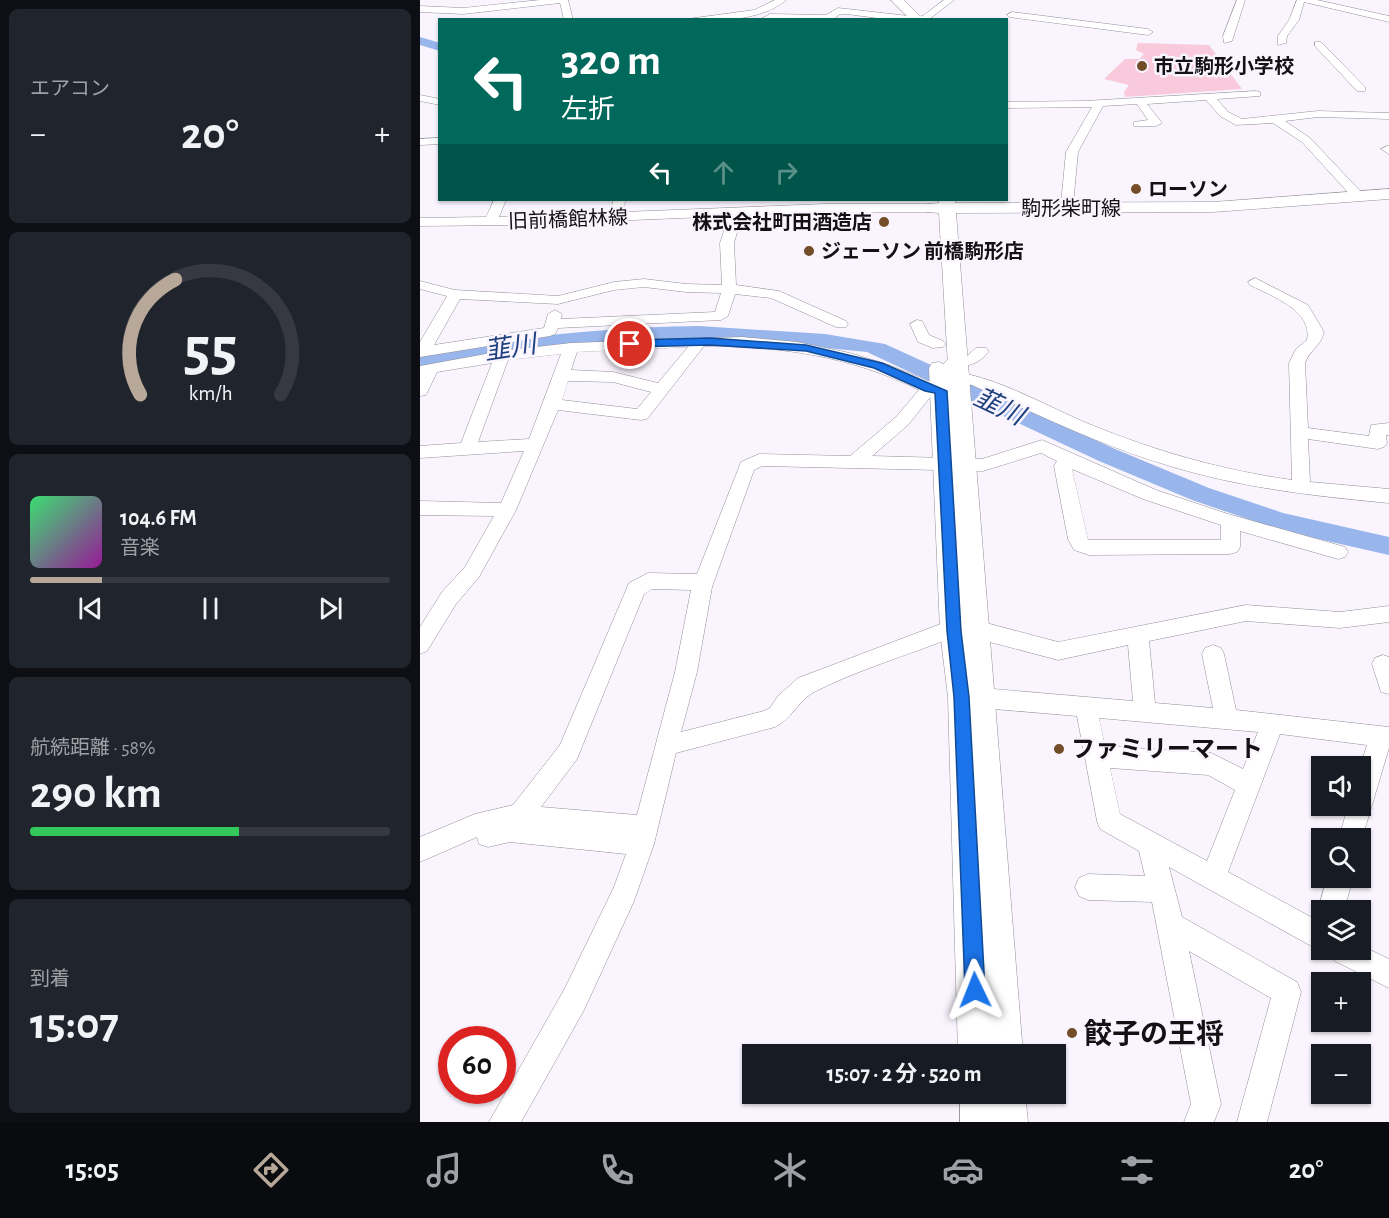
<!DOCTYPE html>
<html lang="ja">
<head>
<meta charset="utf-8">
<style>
  :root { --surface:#171b24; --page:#20242c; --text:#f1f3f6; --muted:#9ea1a6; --line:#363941; --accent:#b8a899 }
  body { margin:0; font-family:"Alegreya Sans","Noto Sans JP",sans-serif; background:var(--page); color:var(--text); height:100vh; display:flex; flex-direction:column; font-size:22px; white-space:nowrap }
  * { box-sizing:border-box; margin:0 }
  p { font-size:20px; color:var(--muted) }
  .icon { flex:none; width:33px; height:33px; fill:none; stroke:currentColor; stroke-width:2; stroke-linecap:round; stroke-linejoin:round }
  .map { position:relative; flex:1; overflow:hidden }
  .side { display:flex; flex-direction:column; gap:9px; padding:9px; background:#0d0f14; width:420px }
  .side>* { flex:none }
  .guide { position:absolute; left:18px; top:18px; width:570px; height:183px; border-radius:0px; box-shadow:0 2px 4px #0004; background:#00695c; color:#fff; overflow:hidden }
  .buttons { position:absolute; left:891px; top:756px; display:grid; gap:12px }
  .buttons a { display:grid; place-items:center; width:60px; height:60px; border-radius:0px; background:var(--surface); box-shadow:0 2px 4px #0004; font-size:30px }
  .speed { position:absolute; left:18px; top:1026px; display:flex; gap:12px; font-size:30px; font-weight:700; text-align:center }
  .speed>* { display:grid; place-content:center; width:78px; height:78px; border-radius:50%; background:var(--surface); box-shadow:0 2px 4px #0004; line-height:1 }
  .speed .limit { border:9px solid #d22; background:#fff; color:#111 }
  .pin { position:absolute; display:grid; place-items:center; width:51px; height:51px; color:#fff; margin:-26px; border:3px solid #fff; border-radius:50%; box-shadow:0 2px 6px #0007 }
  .me { position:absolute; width:66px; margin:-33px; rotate:358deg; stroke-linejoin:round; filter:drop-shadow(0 0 4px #0008) }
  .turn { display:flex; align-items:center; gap:21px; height:126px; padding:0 24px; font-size:27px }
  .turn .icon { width:78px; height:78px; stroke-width:2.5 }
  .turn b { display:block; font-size:42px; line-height:51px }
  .lanes { display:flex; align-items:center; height:57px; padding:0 24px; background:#0003; justify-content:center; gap:30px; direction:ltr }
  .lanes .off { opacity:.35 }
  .big { font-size:45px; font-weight:700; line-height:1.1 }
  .side .tile { flex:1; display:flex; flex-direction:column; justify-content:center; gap:9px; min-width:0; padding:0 21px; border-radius:9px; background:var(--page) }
  .side .dial { align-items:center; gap:0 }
  .dial svg { height:156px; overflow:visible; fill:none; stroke:var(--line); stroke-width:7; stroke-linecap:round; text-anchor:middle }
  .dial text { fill:var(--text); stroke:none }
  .song { display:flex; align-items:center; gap:18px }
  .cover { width:72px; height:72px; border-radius:9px; background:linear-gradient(135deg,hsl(140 70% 55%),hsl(300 70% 35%)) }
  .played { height:6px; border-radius:3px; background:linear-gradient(90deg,var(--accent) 20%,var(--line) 20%) }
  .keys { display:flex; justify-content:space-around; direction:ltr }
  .heat { display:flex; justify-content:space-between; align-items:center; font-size:33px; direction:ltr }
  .charge { height:9px; border-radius:4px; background:linear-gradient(90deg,#34c759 58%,var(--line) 0) }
  .trip { position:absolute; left:322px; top:1044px; width:324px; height:60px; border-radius:0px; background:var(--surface); box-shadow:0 2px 4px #0004; font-weight:700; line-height:60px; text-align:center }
  .menu { display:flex; height:96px; justify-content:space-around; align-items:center; background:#090b0e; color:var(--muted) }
  .menu .icon { width:42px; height:42px }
  .menu .on { color:var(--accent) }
  .menu b { font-size:27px; color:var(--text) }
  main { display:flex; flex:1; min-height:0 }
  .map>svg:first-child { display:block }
</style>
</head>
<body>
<main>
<section class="side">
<div class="tile"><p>エアコン</p>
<div class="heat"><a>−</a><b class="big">20°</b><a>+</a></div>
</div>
<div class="tile dial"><svg viewBox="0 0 100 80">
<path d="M14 69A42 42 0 1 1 86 69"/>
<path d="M14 69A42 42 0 0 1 32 10" stroke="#b8a899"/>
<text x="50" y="56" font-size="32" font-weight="700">55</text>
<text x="50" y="72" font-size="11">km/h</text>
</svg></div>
<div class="tile">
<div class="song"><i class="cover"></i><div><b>104.6 FM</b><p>音楽</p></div></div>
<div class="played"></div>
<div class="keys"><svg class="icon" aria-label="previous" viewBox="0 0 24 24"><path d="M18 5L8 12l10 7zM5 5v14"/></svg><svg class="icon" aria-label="pause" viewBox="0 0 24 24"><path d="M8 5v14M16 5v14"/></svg><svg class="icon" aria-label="next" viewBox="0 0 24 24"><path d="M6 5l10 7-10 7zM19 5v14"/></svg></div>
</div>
<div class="tile"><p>航続距離 · 58%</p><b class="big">290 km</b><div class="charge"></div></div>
<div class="tile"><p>到着</p><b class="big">15:07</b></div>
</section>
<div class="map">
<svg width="969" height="1122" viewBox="0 0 969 1122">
  <rect width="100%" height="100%" fill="#f9f4fe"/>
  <path fill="#f9cadb" d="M718,43L789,45L822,89L705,97L704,92L709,85L684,79L705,59H719L724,54L716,50Z"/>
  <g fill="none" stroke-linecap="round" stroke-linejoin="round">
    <path fill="#98b6eb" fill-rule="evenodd" d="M0,37L20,43V51L0,45Z
      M279,326L405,334L465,344L695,449L789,488L863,513L969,537V555L863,531L772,500L679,461L447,352L326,340L232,339L138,345L0,367V355C93,337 185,327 279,326Z"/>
    <defs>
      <path id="minor" d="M120,0H148L153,20H144L140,3L43,14L0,12V6L43,8Z
        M355,0H366C339,23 294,20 260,20L334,10Z
        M524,0H534L508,20H472L427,14H420L412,20H339L350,14L406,15L418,8L489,16L494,19L504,15Z
        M817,0H825L812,41L804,43L803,36Z
        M877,0H897L969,16V22L884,2L879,20L867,36L866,43L858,45V36L869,20Z
        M592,12L728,29L733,32L728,35L589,17L587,15Z
        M895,42H901L945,87V91H937L895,46Z
        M836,91L840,92V96L797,99L808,112L822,119L898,111L969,113V119L898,117L865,121L890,138L942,193L944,196L942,199H934L882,142L853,123L816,125L800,116L786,100L727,104L742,123L736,126H714V122L728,120L717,104L683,106L658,152L653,205L648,212H638L637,209L641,204L646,152L672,107L586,108V102L665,101Z
        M0,95L20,99V105L0,101Z
        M20,138V144L0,145V139Z
        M967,146H969V154L961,149Z
        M74,200H86L79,217L191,213L193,200H205L204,212L404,204H513L519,208L513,212H404L322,215L314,243L316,285L359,291L426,321L428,324L426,327H416L351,298L315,294L308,316L301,320L138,328L135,334L130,336L0,357V342L27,296L0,289V281L35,290L138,296L194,282L224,279L266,284L302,285L300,243L309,216L93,225L0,226V218L66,217ZM224,287L266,292L301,293L295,312L141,319L142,314L135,310L128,314L124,328L14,345L40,299L138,304L194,290Z
        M835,278L888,305L904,332C900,348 890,349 885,363L888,428L949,436L951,425L969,423V435H966L967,443L964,447L958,449L888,439L890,482L969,489V503C894,496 822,488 750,466C681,446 617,414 552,385L536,382L534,391L523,395H512L488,425L452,456L562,459L622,440L736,490L808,514L925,547L928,552L925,557L918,559L820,531V547L817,552L810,554L669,555L654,550L648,539L634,466L637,461L621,453L563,471L342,466L334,470L292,587L277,672L261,732L344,711L350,708L358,696L378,678L518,625L525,622L541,625L544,631L541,637L526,640C484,656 436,671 396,691C379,699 372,719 355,727L256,753L234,844L214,901L164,1010L101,1122H69L144,990L194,887L206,854L90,842L68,847L59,844L57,837L0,862V837L55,814L93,805L140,745L209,583L228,573L277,574L321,462L339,454L430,456L476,417L499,390C431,356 359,346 284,346L227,419L221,420L138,410L96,510L59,577L36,604L7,651L0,654V627L22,592L45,567L74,516L0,515V501L81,503L104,451L0,458V446L41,443L72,363L17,372L6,395L0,396V366L82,351L151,343L322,337L377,342L430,353L469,365L518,385L520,384L521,367L527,360L547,356L556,348H566L569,351C560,363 552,365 538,367L537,372C583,380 626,406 669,424C735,451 801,470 872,480L869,363L876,349L887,340C893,310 851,296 830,285L828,282ZM268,347L238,383L193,372L151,370L157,352ZM141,354L109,439L58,442L88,360ZM148,381L193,382L231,392L217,409L142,400ZM652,469L723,499L801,525V540H668ZM232,589L271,590L255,672L217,815L121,807L157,759L224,594Z
        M497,320L502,321L509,335L523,341L526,344L523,347L513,348L498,342L490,324Z
        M826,605L920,612L969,606V622L920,628L826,621L729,641L735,703L793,708L782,654L785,648L793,645L801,648L804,654L816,710L969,727V748L940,845V838H919L928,806H940V766L947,745L860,734L808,872L902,923V950H906L902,951L893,947L749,867L762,917L877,982L881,992L847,1122H817L851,998L769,951L801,1104L794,1122H764L771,1104L732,902L668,900L659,896L655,887L659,878L668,874L725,876L719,851L680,829L677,821L657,716L550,707L542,704L539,697L542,690L550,687L713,701L708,645L638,660L555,638L548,635L545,629L548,623L555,620L638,642ZM679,718L838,732L823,769L791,753L685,746ZM690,768L788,775L815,790L787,861L700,814Z
        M963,655L969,657V694L961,692L952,664L955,658Z
        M907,878H933L924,910H902V919L898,910Z
        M940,945L969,959V988L913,960L910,950H940Z"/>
      <path id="major" d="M471,0H484L504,20H491Z
        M969,189V199L793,212L536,213L603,1054H538L528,697L520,631L509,368L512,363L519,362L528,366L519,213L507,212L505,208L507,204L519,203V200H535V203L793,202Z
        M540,1094H605L608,1122H540Z"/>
    </defs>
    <use href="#minor" stroke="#938e97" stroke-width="1"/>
    <use href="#major" stroke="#938e97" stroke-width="1"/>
    <use href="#minor" fill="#fff" fill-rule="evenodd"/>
    <use href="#major" fill="#fff" fill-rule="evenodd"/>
  </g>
  <path fill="#1a73e8" stroke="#114b97" stroke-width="1.5" d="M290,338L386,345L462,363L527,391L541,631L549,697L565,990L562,997L555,1000L548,997L545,990L534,697L527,631L515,393L505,391L454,368L386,351L290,345L210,347L205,344L210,340Z"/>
  <g fill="#724d28" stroke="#f9f4fe" stroke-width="2">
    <circle cx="722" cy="66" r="6"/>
    <circle cx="716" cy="189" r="6"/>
    <circle cx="464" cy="222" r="6"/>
    <circle cx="389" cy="251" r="6"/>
    <circle cx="639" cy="749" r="6"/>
    <circle cx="652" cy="1033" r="6"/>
  </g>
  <g text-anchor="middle" stroke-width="5" stroke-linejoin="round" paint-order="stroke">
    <g font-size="20" font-weight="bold" fill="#131114" stroke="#f9f4fe" text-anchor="start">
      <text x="734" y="73">市立駒形小学校</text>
      <text x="728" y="196">ローソン</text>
      <text x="452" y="229" text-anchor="end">株式会社町田酒造店</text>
      <text x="401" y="258">ジェーソン 前橋駒形店</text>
    </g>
    <g font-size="20" fill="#131114" stroke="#f9f4fe">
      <text x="651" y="215">駒形柴町線</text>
      <text transform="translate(148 219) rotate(-2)" y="7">旧前橋館林線</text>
    </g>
    <g font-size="24" font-weight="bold" fill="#131114" stroke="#f9f4fe" text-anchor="start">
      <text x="651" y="757">ファミリーマート</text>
    </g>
    <g font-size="26" font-style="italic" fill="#1e407e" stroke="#f9f4fe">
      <text transform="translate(90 347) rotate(-9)" y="9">韮川</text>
      <text transform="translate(579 406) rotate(25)" y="9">韮川</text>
    </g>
    <g font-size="28" font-weight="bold" fill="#131114" stroke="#f9f4fe" text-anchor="start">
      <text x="664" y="1043">餃子の王将</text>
    </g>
  </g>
</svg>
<div class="buttons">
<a><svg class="icon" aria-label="sound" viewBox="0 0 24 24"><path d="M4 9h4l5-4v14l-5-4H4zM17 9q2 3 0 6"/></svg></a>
<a><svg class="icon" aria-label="search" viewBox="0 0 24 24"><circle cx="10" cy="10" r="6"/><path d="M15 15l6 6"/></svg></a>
<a><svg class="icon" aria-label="layers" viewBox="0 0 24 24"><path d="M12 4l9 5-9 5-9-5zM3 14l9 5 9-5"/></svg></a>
<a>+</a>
<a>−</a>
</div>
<div class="speed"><div class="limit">60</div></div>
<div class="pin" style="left:210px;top:344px;background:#d93025"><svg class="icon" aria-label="arrive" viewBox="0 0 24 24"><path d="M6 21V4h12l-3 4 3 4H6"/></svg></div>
<svg class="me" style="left:555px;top:990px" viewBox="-20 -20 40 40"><path d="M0-17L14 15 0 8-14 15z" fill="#1a73e8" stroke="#fff" stroke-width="4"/></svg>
<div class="trip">15:07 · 2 分 · 520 m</div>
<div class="guide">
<div class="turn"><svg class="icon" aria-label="left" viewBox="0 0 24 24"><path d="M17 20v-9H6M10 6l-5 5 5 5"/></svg><div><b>320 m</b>左折</div></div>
<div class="lanes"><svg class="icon" aria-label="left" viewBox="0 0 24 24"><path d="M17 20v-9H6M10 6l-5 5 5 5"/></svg><svg class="icon off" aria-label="ahead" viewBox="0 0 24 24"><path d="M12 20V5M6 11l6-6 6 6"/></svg><svg class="icon off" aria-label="right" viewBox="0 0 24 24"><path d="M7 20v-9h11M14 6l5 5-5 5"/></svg></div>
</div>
</div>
</main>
<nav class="menu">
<b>15:05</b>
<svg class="icon on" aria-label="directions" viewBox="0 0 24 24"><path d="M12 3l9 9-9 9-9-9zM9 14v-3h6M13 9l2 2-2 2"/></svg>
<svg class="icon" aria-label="music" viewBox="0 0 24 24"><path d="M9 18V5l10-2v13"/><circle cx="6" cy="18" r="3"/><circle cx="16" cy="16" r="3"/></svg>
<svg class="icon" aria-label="phone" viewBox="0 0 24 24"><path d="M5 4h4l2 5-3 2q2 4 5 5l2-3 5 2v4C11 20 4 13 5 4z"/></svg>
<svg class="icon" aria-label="climate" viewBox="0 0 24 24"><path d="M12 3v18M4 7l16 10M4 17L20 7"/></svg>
<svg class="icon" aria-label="car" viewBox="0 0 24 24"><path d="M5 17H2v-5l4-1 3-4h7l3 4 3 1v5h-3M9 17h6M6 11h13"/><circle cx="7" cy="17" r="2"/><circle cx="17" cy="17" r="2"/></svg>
<svg class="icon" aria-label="filters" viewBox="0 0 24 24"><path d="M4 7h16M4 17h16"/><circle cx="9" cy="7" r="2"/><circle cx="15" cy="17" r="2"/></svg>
<b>20°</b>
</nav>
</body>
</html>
